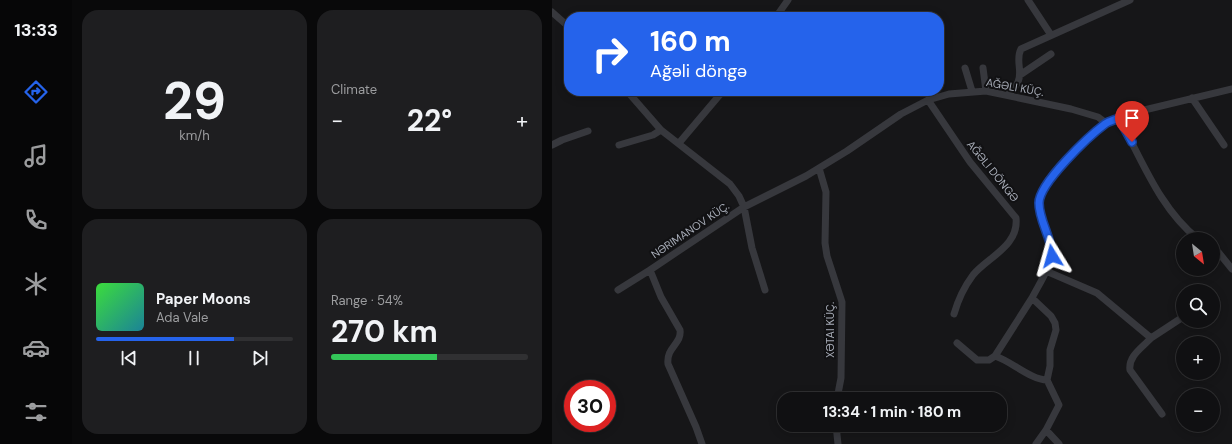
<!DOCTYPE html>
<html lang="en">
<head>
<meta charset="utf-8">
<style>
  :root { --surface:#101012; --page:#1e1e20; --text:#f1f3f6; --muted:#9c9d9f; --line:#303032; --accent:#2563eb }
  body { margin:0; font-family:"DM Sans",sans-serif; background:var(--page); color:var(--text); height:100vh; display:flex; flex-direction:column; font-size:15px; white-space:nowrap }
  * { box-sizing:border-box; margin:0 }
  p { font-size:13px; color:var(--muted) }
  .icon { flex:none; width:22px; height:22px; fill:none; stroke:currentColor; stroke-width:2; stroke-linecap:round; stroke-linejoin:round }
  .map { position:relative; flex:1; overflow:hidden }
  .side { display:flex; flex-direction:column; gap:10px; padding:10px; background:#09090a; width:480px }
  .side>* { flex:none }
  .banner { position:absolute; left:12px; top:12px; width:380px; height:84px; border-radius:16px; box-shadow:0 2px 10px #0003,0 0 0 1px var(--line); background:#2563eb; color:#fff; overflow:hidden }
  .needle { width:26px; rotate:150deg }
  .fabs { position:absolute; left:624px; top:232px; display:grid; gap:8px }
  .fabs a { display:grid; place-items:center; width:44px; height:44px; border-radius:50%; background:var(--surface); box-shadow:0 2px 10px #0003,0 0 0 1px var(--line); font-size:20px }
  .speed { position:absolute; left:12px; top:380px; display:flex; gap:8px; font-size:20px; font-weight:700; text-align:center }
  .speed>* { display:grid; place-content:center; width:52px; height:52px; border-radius:50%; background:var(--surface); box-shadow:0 2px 10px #0003,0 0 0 1px var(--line); line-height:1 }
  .speed .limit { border:6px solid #d22; background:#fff; color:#111 }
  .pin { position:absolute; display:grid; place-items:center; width:34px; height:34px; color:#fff; margin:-41px -17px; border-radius:50% 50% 50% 0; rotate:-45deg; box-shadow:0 0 4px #0007 }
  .pin .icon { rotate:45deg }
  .me { position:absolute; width:44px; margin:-22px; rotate:352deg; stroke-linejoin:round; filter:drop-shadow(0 0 3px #0008) }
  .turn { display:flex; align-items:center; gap:14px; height:84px; padding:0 20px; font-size:18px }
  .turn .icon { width:52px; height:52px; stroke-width:2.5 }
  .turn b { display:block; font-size:28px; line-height:34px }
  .big { font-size:30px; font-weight:700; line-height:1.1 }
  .side .widget { flex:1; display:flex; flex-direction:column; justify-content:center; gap:6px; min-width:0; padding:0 14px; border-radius:16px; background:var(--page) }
  .side .dial { align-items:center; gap:0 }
  .dial b { font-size:52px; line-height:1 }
  .song { display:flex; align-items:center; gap:12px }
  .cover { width:48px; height:48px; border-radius:6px; background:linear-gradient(135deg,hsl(120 70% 55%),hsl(190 70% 35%)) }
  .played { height:4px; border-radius:2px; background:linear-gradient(90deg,var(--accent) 70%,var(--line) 70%) }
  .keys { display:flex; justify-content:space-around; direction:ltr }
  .heat { display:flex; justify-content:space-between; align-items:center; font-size:22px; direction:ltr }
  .charge { height:6px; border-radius:3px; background:linear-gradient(90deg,#34c759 54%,var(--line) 0) }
  .side .tiles { flex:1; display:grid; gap:10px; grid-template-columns:repeat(2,1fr) }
  .trip { position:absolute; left:225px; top:392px; width:230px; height:40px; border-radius:16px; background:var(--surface); box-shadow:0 2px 10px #0003,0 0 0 1px var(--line); font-weight:700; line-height:40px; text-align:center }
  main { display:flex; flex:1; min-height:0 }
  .tabs { display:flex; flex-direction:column; width:72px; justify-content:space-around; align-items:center; background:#060607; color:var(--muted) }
  .tabs .icon { width:28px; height:28px }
  .tabs .active { color:var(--accent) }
  .tabs b { font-size:18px; color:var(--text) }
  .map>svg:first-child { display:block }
</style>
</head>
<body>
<main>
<nav class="tabs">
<b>13:33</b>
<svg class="icon active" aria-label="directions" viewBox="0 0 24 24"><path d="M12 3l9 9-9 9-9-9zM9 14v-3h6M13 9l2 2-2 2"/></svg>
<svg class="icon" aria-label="music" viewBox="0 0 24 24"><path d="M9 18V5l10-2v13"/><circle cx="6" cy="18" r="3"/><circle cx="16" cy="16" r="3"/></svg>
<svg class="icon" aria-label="phone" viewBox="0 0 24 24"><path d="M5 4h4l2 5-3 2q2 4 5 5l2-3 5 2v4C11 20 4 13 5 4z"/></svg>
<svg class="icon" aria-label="climate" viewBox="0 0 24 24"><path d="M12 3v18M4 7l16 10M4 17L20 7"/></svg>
<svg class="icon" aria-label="car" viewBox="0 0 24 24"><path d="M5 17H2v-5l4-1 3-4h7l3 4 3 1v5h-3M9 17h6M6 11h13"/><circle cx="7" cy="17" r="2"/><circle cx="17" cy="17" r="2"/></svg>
<svg class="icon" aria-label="filters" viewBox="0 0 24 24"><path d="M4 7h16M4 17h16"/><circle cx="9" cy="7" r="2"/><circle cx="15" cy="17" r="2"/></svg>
</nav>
<section class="side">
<div class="tiles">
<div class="widget dial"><b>29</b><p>km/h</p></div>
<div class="widget"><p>Climate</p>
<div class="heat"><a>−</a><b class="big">22°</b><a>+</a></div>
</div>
<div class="widget">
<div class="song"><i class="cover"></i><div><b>Paper Moons</b><p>Ada Vale</p></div></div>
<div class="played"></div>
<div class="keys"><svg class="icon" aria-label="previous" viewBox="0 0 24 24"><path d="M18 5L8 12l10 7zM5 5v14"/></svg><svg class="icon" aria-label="pause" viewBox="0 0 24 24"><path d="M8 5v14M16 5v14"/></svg><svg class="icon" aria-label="next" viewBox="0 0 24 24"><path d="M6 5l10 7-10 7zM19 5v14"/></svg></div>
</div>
<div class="widget"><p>Range · 54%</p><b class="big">270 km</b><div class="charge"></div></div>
</div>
</section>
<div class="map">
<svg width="680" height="444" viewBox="0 0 680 444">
  <rect width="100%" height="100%" fill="#161618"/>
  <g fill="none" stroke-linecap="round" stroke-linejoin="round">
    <path stroke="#37383d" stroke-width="7" d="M476,0L499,35
      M0,12L17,27
      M224,17L236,0
      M413,68L420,91
      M431,68L434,91
      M468,75L499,54
      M75,91L109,130L178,184L187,196L192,207L200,248L213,290
      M456,95C459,91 464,87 466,82C471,71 463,60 469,49L578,0
      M640,98L672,145
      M376,100L418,162L464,218C467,246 436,257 421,275C412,287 406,300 402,314
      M567,118C590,160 608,209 646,239
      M127,143L171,91
      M0,145L10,140L36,131
      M67,145L101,135L109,130
      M267,168L274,192L273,243L275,256L290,302L289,378L285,399
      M661,249L667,253L680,269
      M494,271L545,293L599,338C590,348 576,356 578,370L610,414
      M66,290L98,270
      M599,338L631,317
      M405,343L425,360H437L443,356L480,298
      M443,356C459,361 479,380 495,380
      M284,425L286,444
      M494,430L507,444
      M150,444L144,427L116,364C114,347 130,344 128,330L109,297L98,270L192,207L254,176L295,151L349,114L376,100L397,94L434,91L519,109L546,117L554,123L584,112L680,89
      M484,444L494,430L507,405L495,380L498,366V350L504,330L503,323L499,316L480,298C487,284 501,264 500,248C498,232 484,214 488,198C493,175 536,138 554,123"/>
  </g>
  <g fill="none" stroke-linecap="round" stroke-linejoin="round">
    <defs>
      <path id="route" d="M500,256C500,238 487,221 487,203C487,183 537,136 553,124C557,121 563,120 567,118L580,142"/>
    </defs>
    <use href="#route" stroke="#184099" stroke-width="10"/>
    <use href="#route" stroke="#2563eb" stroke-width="7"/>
  </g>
  <g text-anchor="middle" stroke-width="4" stroke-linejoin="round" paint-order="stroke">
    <g font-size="11" fill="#a8adb8" stroke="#111113">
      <text transform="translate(463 87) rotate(10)" y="4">AĞƏLI KÜÇ.</text>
      <text transform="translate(441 171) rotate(51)" y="4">AĞƏLI DÖNGƏ</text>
      <text transform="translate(138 230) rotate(-34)" y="4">NƏRIMANOV KÜÇ.</text>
      <text transform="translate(278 330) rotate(-90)" y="4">XƏTAI KÜÇ.</text>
    </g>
  </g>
</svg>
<div class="fabs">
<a><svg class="needle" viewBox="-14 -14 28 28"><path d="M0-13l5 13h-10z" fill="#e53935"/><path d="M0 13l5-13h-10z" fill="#9c9d9f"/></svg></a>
<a><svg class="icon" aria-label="search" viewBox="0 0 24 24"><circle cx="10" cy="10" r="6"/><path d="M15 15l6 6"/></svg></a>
<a>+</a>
<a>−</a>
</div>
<div class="speed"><div class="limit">30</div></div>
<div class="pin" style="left:580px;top:142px;background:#d93025"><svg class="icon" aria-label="arrive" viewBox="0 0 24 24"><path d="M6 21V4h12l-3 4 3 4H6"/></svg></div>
<svg class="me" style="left:500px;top:256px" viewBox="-20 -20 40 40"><path d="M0-17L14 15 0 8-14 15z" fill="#2563eb" stroke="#fff" stroke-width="4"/></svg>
<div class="trip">13:34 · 1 min · 180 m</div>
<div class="banner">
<div class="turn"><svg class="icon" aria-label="right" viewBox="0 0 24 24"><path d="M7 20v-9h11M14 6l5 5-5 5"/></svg><div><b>160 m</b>Ağəli döngə</div></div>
</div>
</div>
</main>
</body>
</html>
